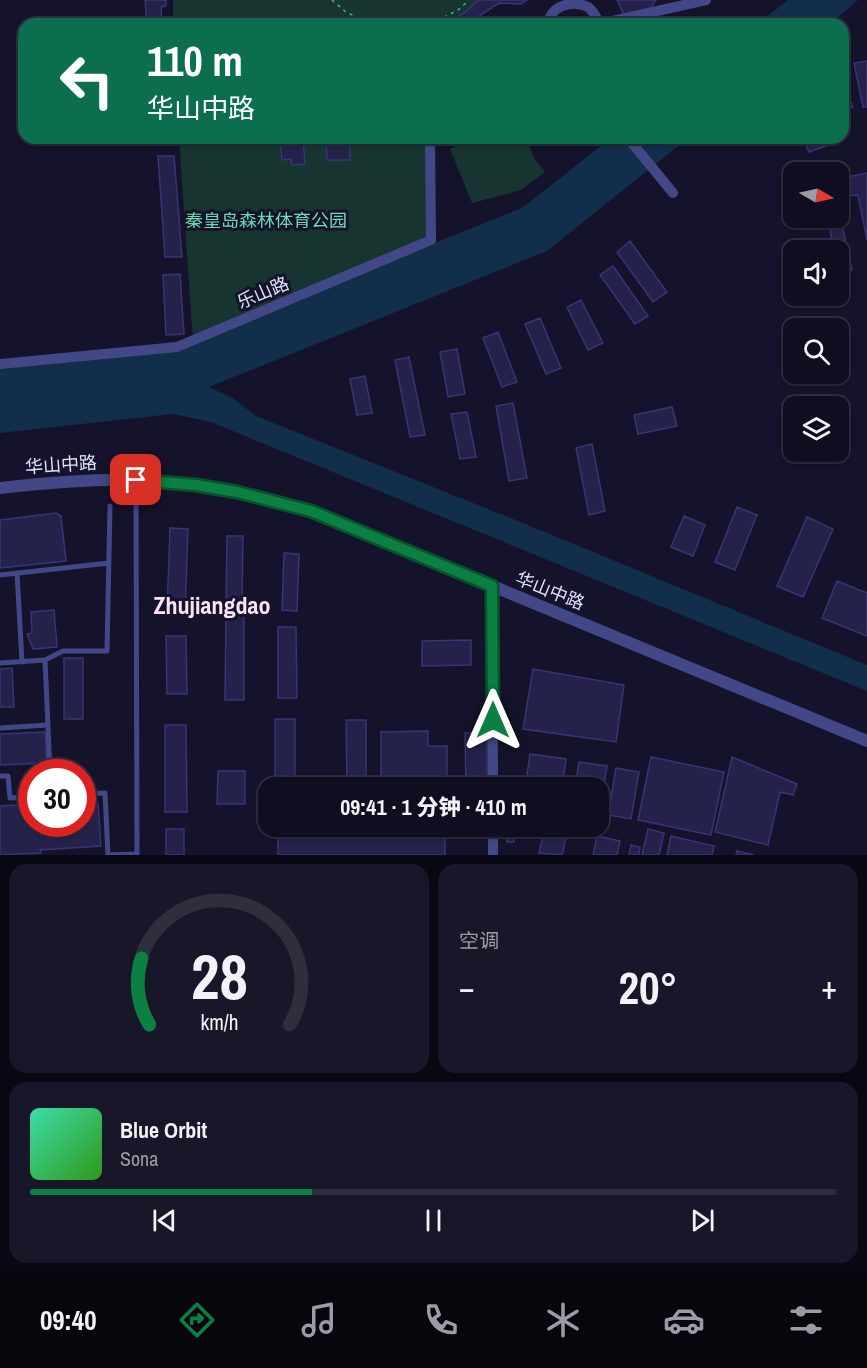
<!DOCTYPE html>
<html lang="zh">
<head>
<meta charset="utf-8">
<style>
  :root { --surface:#0f0e20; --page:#181729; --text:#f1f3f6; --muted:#9b9ca5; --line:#2f2e3e; --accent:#0b8043 }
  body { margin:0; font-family:"Archivo Narrow","Noto Sans SC",sans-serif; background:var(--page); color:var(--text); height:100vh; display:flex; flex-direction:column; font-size:22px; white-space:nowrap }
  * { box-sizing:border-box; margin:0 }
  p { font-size:20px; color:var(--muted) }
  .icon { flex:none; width:33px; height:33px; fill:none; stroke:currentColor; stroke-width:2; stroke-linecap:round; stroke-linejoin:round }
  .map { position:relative; height:855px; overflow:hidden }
  .details { display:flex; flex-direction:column; gap:9px; padding:9px; background:#080812; flex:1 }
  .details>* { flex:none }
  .hud { position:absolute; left:18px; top:18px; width:831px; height:126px; border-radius:18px; box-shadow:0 2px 4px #0004,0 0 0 2px var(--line); background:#0b6e4f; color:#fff; overflow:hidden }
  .needle { width:39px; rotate:99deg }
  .fabs { position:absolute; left:783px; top:162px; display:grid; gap:12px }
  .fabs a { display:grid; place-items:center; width:66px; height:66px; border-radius:12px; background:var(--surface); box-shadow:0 2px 4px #0004,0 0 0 2px var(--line); font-size:30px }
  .speed { position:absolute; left:18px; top:759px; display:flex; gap:12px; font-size:30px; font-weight:700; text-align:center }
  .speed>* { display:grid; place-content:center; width:78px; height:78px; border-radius:50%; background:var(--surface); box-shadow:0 2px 4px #0004,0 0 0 2px var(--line); line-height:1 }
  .speed .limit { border:9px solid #d22; background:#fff; color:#111 }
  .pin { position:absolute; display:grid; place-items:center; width:51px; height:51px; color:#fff; margin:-26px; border-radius:12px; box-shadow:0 3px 9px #0006 }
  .me { position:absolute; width:66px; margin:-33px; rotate:0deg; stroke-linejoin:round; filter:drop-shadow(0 0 4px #0008) }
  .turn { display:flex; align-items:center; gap:21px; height:126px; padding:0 30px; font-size:27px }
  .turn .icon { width:78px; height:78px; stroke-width:2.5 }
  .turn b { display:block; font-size:42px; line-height:51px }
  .big { font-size:45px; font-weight:800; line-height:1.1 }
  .details .widget { flex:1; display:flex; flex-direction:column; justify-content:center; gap:9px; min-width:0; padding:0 21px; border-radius:18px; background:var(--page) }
  .details .dial { align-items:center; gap:0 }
  .dial svg { height:156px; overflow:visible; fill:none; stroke:var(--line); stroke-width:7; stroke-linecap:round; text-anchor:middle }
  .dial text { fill:var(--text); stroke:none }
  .song { display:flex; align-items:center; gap:18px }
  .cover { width:72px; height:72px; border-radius:9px; background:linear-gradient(135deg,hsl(160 70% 55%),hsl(110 70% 35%)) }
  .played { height:6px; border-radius:3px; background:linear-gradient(90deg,var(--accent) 35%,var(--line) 35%) }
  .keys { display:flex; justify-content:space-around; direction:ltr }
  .heat { display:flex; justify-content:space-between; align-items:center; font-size:33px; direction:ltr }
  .details .tiles { flex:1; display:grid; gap:9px; grid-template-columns:1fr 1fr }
  .widget:last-child { grid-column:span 2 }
  .trip { position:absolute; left:258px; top:777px; width:351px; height:60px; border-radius:18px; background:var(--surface); box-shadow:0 2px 4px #0004,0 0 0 2px var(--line); font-weight:800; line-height:60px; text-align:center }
  .tab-bar { display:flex; height:96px; justify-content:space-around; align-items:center; background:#06060d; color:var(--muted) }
  .tab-bar .icon { width:42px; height:42px }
  .tab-bar .active { color:var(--accent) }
  .tab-bar b { font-size:27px; color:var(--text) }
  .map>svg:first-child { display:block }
</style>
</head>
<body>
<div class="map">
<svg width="867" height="855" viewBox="0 0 867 855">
  <rect width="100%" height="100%" fill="#14132b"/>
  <path fill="#173530" d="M173,0H478L466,12L445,24H173Z
    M179,138H430L431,240L193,341Z
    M469,138H526L534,158L545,172L521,190L472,203L450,149Z"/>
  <path fill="#112e4b" d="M788,0H858L830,24H757Z
    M611,138H688L547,251L209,387L234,399L256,416L523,523L867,665V691L211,422L173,414L0,433V368L168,350L522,208Z"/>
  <path fill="#24214b" stroke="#383475" stroke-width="1.5" d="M145,0H166V6L161,7L162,24H147Z
    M478,0H527L521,4L499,3L467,24H445L466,12Z
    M617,0H656L643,20L625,17Z
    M867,61V107H863L854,63Z
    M843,85L853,107L843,111Z
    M280,138H303L305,164L292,165L291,159L282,160Z
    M326,138H349L350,160H327Z
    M803,138H829L831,144L809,152Z
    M158,156H174L182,257H165Z
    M867,173V240L858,195L845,196L842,178Z
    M838,178H842L845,192H838Z
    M838,207L852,270L839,273L838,250H834L828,218H838Z
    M630,241L667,292L653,302L617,252Z
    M613,266L648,316L635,324L600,275Z
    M180,274L184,334L166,335L163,275Z
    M581,300L603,343L588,350L567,307Z
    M540,318L561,368L546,374L525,324Z
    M498,332L517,382L502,387L483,338Z
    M457,349L465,394L448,397L440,352Z
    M409,357L425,435L410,437L395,360Z
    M365,376L372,413L357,415L350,379Z
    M513,403L527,478L509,481L496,406Z
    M672,407L677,426L638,434L634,415Z
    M467,412L476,457L460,459L451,414Z
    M592,444L605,511L589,515L576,448Z
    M737,507L757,515L735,570L715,562Z
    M56,513L61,516L66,561L0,568V520Z
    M684,516L705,525L693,556L671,547Z
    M807,517L833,529L803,597L777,586Z
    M170,528L188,529L185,614L167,613Z
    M227,536H243L242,605H226Z
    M284,553L299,554L297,611L282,610Z
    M837,581L867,593V636L822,618Z
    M54,610L57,647L33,649L27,634L32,633L31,612Z
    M226,614H244V700H225Z
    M278,627H296L297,698H278Z
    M166,636H186L187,694H167Z
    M471,640V665L422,666V641Z
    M64,658H83V719H64Z
    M12,668L14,707H0V669Z
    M533,669L624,685L616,742L523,729Z
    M275,719H295V788H275Z
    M346,720H366V788H347Z
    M165,725H186L187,812H165Z
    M428,731V746H447V788H381V732Z
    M45,732L47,763L0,765V734Z
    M465,733H487V788H466Z
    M530,754L566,759L562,788H525Z
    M651,757L724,772L711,835L638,820Z
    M732,757L797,784L793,795L780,792L768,845L715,832Z
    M579,762L607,766L599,815L598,788H575Z
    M616,768L639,772L631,819L608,815Z
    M218,771H245V804H217Z
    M89,800V804H98L101,846L40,850L41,853L0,855V806L32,804V824H82V801Z
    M278,826H445V855H278Z
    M545,826L568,829L562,855L539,853Z
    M166,829H184V855H166Z
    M648,829L664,833L659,855H642Z
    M507,834H514V842H507Z
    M597,836L620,841L617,855H593Z
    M671,836L714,846L712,855H667Z
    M631,845L640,847L639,855H629Z
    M737,851L754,855H736Z"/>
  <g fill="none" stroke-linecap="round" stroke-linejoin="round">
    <path stroke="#3ab79f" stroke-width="1.5" stroke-dasharray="3 4.5" stroke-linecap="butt" d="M332,0L346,12L371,24
      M431,24L458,10L469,0"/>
    <path stroke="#424887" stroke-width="5" d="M17,573L22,662
      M0,575L109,563
      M45,660L63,651H107L110,506
      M0,663L45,660L50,772
      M0,728L48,725
      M0,776H8L10,798L32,797
      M82,794L105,793L108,855L137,854L136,480"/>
    <path stroke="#424887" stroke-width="10" d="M548,24C551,5 572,0 588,7C594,11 596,17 599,23
      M599,24L706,0
      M628,138L673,193
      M0,364L177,347L431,240L430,138
      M492,586L493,788
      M493,826V855"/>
    <path stroke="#424887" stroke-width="12" d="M0,488C45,483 89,479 134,480C195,481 253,494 311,511L867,741"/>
  </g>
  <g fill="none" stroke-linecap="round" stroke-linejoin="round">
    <defs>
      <path id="route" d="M136,480L196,485L237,492L311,511L492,586L493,720"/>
    </defs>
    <use href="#route" stroke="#07532c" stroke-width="15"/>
    <use href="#route" stroke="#0b8043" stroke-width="10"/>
  </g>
  <g text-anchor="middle" stroke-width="6" stroke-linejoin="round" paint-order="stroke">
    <g font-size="18" fill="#6edab1" stroke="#14132b">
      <text x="266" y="227">秦皇岛森林体育公园</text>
    </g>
    <g font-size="18" fill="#dfe0fd" stroke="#14132b">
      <text transform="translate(263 293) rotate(-23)" y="6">乐山路</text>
      <text transform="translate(61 465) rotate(-4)" y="6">华山中路</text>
      <text transform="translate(550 591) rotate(22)" y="6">华山中路</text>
    </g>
    <g font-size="24" font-weight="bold" fill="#fde1f7" stroke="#14132b">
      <text x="212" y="614">Zhujiangdao</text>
    </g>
  </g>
</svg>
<div class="fabs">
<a><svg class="needle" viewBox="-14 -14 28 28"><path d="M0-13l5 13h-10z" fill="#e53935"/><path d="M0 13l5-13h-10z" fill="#9b9ca5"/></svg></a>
<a><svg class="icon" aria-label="sound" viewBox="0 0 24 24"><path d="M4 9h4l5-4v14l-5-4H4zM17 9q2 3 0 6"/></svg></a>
<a><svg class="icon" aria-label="search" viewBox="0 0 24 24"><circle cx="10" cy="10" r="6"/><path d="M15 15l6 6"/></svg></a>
<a><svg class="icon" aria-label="layers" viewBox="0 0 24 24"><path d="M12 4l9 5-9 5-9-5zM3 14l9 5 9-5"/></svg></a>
</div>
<div class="speed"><div class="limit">30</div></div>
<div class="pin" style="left:136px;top:480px;background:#d93025"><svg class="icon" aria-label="arrive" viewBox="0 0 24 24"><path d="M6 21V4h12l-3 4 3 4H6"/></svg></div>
<svg class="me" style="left:493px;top:720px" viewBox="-20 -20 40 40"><path d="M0-17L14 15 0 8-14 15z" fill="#0b8043" stroke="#fff" stroke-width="4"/></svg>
<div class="trip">09:41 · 1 分钟 · 410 m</div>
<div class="hud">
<div class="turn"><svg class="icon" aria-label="left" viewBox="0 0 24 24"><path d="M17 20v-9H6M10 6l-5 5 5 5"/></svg><div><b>110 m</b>华山中路</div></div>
</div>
</div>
<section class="details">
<div class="tiles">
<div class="widget dial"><svg viewBox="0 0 100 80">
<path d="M14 69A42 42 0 1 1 86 69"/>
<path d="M14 69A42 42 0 0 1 10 35" stroke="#0b8043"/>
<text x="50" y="56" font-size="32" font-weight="700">28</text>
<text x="50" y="72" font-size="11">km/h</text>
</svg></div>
<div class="widget"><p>空调</p>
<div class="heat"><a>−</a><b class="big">20°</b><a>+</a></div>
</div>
<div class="widget">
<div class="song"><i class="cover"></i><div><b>Blue Orbit</b><p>Sona</p></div></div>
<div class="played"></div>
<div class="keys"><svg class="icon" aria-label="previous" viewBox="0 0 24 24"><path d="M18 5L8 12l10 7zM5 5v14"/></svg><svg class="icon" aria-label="pause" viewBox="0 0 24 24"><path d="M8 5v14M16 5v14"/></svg><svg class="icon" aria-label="next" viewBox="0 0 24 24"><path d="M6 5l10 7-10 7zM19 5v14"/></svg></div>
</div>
</div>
</section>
<nav class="tab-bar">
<b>09:40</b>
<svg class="icon active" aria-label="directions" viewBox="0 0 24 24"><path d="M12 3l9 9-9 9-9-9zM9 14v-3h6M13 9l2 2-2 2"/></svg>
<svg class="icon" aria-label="music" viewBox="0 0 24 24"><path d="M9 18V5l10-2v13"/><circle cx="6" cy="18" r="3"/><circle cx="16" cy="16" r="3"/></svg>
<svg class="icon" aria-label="phone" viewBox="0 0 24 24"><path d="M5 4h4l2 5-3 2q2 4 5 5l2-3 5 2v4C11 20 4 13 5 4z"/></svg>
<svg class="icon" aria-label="climate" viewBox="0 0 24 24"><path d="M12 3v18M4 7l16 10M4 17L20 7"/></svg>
<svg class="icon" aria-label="car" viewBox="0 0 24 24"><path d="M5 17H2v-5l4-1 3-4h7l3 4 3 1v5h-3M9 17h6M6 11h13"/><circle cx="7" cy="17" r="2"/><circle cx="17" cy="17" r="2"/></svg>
<svg class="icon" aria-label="filters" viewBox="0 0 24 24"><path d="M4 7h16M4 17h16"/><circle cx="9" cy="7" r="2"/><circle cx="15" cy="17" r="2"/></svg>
</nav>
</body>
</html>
